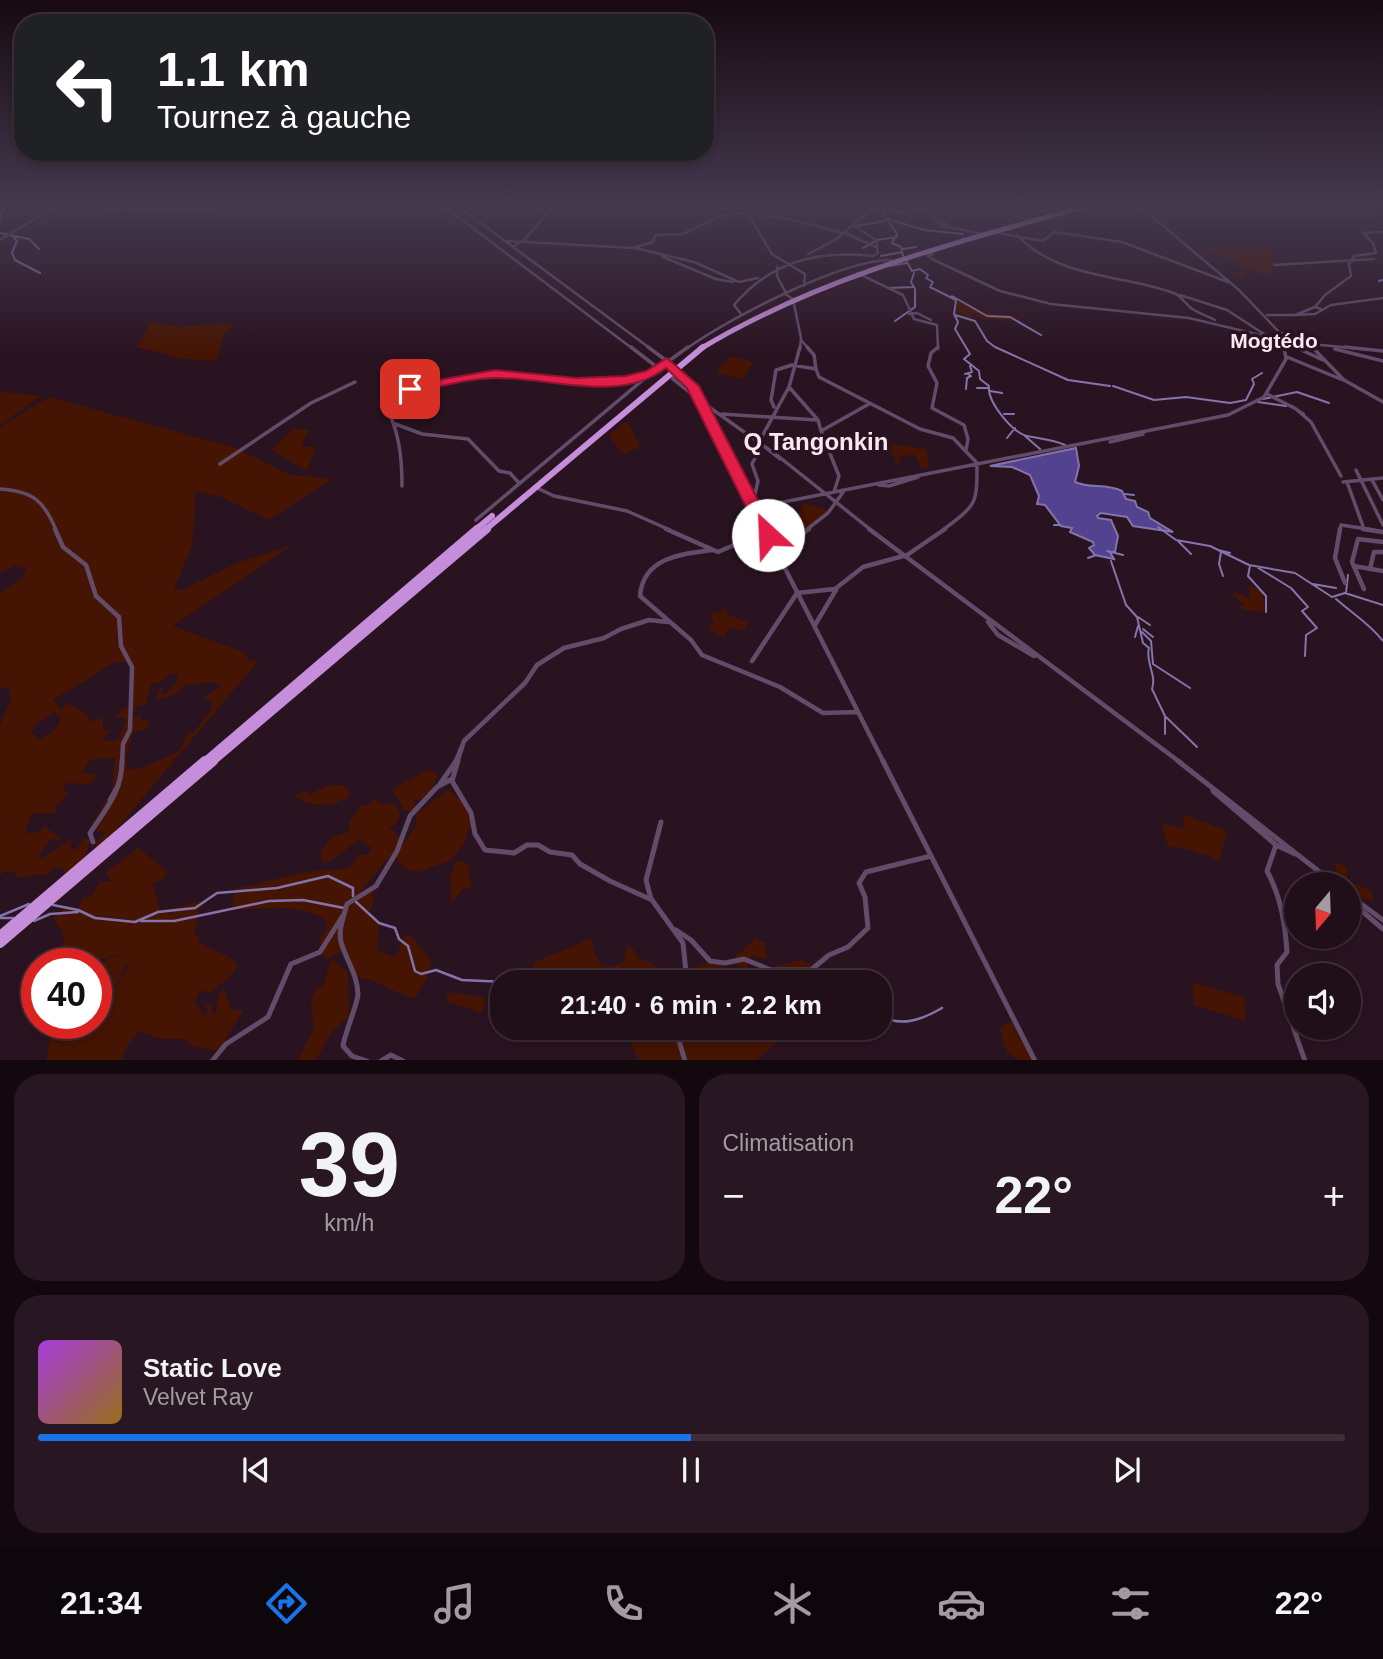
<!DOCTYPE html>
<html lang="fr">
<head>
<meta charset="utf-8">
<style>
  :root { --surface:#200e19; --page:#281722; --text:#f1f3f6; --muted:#a29ca2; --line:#3d2e38; --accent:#1a73e8 }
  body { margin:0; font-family:Arial,sans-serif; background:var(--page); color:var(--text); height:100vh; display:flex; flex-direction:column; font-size:26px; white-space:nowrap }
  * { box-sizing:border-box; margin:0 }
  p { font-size:23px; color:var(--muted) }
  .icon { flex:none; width:38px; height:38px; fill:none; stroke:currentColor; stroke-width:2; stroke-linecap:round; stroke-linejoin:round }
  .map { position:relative; height:1060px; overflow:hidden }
  .drawer { display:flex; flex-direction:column; gap:14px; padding:14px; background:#12080e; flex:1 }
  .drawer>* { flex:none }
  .hud { position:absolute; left:14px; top:14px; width:700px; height:147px; border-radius:28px; box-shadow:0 4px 10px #0003,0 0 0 2px var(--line); background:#202124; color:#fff; overflow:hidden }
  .needle { width:46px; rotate:199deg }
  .tools { position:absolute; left:1284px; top:872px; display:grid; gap:14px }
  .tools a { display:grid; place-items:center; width:77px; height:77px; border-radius:50%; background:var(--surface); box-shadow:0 4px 10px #0003,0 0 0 2px var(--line); font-size:35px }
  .speed { position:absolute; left:21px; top:948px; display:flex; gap:14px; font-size:35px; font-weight:700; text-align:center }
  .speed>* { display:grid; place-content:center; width:91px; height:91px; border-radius:50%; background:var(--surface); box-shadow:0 4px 10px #0003,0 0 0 2px var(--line); line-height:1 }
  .speed .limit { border:10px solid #d22; background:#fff; color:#111 }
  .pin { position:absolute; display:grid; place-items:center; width:60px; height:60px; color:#fff; margin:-30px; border-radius:14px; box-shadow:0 4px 10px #0006 }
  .me { position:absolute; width:77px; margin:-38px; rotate:335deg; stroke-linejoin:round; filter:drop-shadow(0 0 5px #0008) }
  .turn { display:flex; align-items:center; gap:24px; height:147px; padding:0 28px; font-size:32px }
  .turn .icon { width:91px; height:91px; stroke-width:2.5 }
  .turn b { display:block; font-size:49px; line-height:60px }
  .big { font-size:52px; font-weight:800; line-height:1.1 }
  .drawer .widget { flex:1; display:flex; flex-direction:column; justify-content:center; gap:10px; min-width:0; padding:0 24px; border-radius:28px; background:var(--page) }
  .drawer .dial { align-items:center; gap:0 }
  .dial b { font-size:91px; line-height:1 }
  .song { display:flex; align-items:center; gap:21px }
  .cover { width:84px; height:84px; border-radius:10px; background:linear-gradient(135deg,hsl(280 70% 55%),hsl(40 70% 35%)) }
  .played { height:7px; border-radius:4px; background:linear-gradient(90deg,var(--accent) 50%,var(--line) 50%) }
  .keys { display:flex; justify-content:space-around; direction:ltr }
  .heat { display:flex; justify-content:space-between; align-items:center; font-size:38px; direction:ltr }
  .drawer .tiles { flex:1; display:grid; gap:14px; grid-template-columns:1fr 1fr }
  .widget:last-child { grid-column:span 2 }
  .trip { position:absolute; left:490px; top:970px; width:402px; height:70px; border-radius:28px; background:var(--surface); box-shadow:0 4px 10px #0003,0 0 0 2px var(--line); font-weight:800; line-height:70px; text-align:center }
  .dock { display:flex; height:112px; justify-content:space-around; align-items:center; background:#0d060a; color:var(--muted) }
  .dock .icon { width:49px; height:49px }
  .dock .selected { color:var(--accent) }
  .dock b { font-size:32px; color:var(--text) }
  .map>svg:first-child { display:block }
</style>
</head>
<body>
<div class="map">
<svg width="1383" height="1061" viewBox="0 0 1383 1061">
  <rect width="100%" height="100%" fill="#2a1321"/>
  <path fill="#461402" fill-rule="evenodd" d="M1268,247L1271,248L1273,262L1270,275L1246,268L1243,279L1234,274L1240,273L1241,267C1230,258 1218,253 1204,253L1210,248L1232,251Z
    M963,300L985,313L1016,316V321L982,319L972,313L971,319L955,310L958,302Z
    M151,322L177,327L233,323L223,337L216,361L183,359L136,347Z
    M731,356L753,362L743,379L716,372Z
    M0,392L41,396L0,425Z
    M49,397L236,448L288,474L332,479L269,520L221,497L196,491L192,545L174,589L182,590L237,563L292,545L173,626L246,653L248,661L259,660L98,851L65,876L63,867L52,869L44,878V874L16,878V872H3L0,876V725L11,699L9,687L0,688V593L22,578L27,566L17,568L15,565L0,573V427ZM115,662H130L131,701L130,706L122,709L115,718L122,717L126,720L118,740L102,741L111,729L103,730V717L91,722C87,712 78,708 68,703L61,710L53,700ZM173,673L178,674L175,684L165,694L161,693L162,688H160L156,700L177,694L186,685L214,682L221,685L204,698L212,701L211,710L193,733H188L178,752L141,768L127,770L126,756L133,732L146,729L150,721L141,720V715L133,717V713L138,706L146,704L151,684L160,682ZM54,712L62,718L53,732L40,740L31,732L35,725ZM115,758L112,791L91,825L92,829L101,822L95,833L106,831L95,845L97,851L93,854L89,852L84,859L91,839H83L76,850L69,849L73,838L43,858L37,857L51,839L61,840L44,825L40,832L25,833L32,814L55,813L58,809L55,807L70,792L62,790L67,783L90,784L95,779V774L82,773L90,760Z
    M627,421L640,447L623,454L609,435Z
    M293,428L309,430L301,447H316L307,471L272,450Z
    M889,444L926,449L929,468H922L914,454L899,457L900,463L897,464Z
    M805,503L829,511L808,527L796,526L800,520L796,516Z
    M1249,587L1261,589L1265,608L1262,612L1245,610L1235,605L1246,607L1233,594L1235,592L1250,598Z
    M727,609L726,614L748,622L744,631L730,627L724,637L709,630L714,622L710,617L711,614Z
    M428,770L438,774C433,786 428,800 414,800L413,803L418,805L411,812L404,810L392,789Z
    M342,785L349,789L350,796C335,807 308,809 295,795L306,791L309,795L326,786Z
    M449,789L456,798L459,792L471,813L473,827L467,831L465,842L451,860L419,872L405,869L392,854L359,893L372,889L374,904L368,913L379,923L377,950L392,956L397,955L404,935H410L431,960L428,976L415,998C394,994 378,979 356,977L342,951L326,960L319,940L327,928L325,919C299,904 260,907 232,911L235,889L306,872L349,868L359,855H368L372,848L359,840L329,862L324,863L320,853L331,838L349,831L350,821L362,805H368L373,799L385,805L396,804L400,816L395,825L389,828L400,837L401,847L416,826V814Z
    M1183,814L1227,831L1220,860L1188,849L1168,846L1161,823L1184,829Z
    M138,848L168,872L164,874L165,878L153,884L160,911L201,901L194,935H198L200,943C213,952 226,951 238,966L229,978L211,992L200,991L194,1003L200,1009L202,1016L208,1012L205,1004L212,1005L211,1013L216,1014L218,996L224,987L231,1010H243L219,1051L193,1046L184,1039H160L139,1031L129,1043L121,1060L46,1061L52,1024H96V1015L130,965L125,966L117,985L106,988L96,1000V965L124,953L87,964H50L64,942L62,931L53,918L65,908L77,910L83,898L91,897L99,882L112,881L106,874L108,871Z
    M456,861L468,863L471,887L463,889L451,903L450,878Z
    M1335,862L1347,867V880L1372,891L1373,903L1349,891V884L1337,882Z
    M590,938L594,946L593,951L602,966L612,967L625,962L626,946L632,948L642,963L645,959L670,974L674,969L686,975C698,963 711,958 726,968L729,979L762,982H516L514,979L533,972V963C552,954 572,949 590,938Z
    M756,939L765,943L767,959L751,956L746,969L734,964L736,956Z
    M334,960L348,973L349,1016L331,1033L316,1060H298L314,1028L311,1002L316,989L324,984L330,962Z
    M800,960L811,964L812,970L861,982H767L770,968Z
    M1193,983L1244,997L1246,1021L1194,1005Z
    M450,992L486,998L482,1013L445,1001Z
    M1011,1021L1032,1060C1006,1061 1006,1051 1000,1028Z
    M627,1027H783C782,1043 767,1050 756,1060L640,1061L634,1052Z"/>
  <path fill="#52428f" stroke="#8474ac" stroke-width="2" d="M1076,448L1079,466L1075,482C1091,489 1105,483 1122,491L1126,499L1135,501L1137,507L1148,512L1150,518L1173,532L1133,526L1127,517L1101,513L1097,516L1098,518L1111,520L1118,536L1115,552H1110L1114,559L1095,555L1089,548L1094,545L1093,542L1070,532L1072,528L1061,526L1045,505L1037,504L1039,496L1030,475L1012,467L990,466Z"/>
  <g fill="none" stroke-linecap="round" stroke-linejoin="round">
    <path stroke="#8474ac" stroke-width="2" d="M95,207L210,210
      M886,207L882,212L897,234L892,243L901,247L903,256
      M885,209L903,213
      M0,214L5,207
      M888,219L924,230L963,234
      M0,221L1,213
      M856,226L885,221
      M0,233L29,239L39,249
      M12,236L17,241L12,253L15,260L40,273
      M863,248L877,240L897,237
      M903,249L916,247
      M881,256L902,252
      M907,262L912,271L920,269L928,275L926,278L933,282L930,287L956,300L954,314L958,322L955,329L970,354L964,359L979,371L980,379L989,386C987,402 1013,433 1027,436C1041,439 1052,439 1065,445
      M890,266L907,263
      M1379,281L1383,280
      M889,288L913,287
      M952,296L987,316L1010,317L1041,335
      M955,315L975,321L987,341L995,347L1068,380L1110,386
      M895,321L915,307V289L911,282L914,273
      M965,374L972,372L970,366
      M1113,386L1154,400L1186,397L1230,403L1246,400L1254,384L1252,379L1262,373
      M977,388H989
      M966,389L967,378L971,376L968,374
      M990,391L1002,393
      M1263,399L1297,392L1329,403
      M1258,402L1286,406
      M1292,406L1304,414
      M1004,414H1014
      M1025,436L1040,449
      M1007,438L1015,428
      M1125,494L1134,495
      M1054,525H1060
      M1158,527L1176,540L1210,546L1249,565L1295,573L1332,597L1345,593L1383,605
      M1178,541L1191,554
      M1218,550L1230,553
      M1107,551L1123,555
      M1221,552L1219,564L1223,576
      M1088,558L1096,555
      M1111,561L1126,605L1137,617L1143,643L1149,648C1145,663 1157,674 1152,689L1165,716V734
      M1250,566L1248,576L1266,596V612
      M1255,566L1291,588L1308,607L1302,611L1317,628L1306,635L1305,656
      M1313,584L1336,588
      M1346,593L1348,575
      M1336,599C1353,614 1369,623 1383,641
      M1138,617L1150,625
      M1143,629L1153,637
      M1142,632L1151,641L1153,664L1190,688
      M1135,637L1138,626
      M1166,717L1197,747"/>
    <path stroke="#8474ac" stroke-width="2.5" d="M355,901L379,923L395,928L399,939L408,946L415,971L421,974L436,970L462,980L506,982
      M53,905L78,910L95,918L135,922L158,912L195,908L217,893L277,888L328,876L353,888V896
      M0,916L29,904
      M0,918H13
      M34,921L50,914L78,912
      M141,921H174L269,901L303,900L344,908
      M506,982L513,978L516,982
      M551,982L585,971L611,972L618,969L656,982
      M583,982L589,971
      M732,982L754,975L773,982
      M777,982L783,981
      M785,982L808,976L832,982
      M880,1014C899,1029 923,1019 942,1008"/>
    <path stroke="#624c6a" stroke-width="2.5" d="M445,207L633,349
      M459,207L651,349
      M744,207L772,254L805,274L804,286
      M913,207L929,213L942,226L983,234
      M1009,207L1010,213L1026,220
      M1141,207L1239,290L1282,335L1284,349
      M938,218L950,228
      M1026,221L1033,214L1063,207
      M853,225L876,240L878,253L873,256
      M845,233L876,247
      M998,233L1043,241L1054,232L1122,242L1228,282
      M1017,235C1058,279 1122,274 1174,293C1181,296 1185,303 1191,308C1198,313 1207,316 1215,320
      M0,240L54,207
      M506,241L633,248L653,242L655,235L683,234L721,216L737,213L784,218L843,233
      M513,247L525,239L552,207
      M635,248L694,262L739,282L758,278
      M930,251L933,254L928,256L934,260L1000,291L1051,304L1189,318L1290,342L1363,349
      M808,254L835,240L874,207
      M663,257L716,279L733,282
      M1274,265L1374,259
      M777,267V276L786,293
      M857,273L903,295L914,319L937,325L938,349
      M785,294L793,299L801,338L800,349
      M1180,295L1227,310L1264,334
      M1321,309L1315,307L1325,295L1351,276L1349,264L1354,256L1376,253L1373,243L1363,233L1383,232
      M741,314L734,305C771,261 818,250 873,256
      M909,314L917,313L931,320
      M1267,315H1295L1315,307
      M1295,315L1315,314L1331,305L1383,298
      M1281,333L1302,342
      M802,341L809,349
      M1294,347L1299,349
      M1312,347L1314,349
      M686,349C728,319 840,260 891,260"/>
    <path stroke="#624c6a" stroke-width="3.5" d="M631,347L658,368
      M648,347L675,367L693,386L766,530
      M807,347L814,355L816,369
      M938,347L931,353L928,366L937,383L932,408L964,425L968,439L966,450
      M1295,347L1323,360
      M1312,347L1344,380L1383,402
      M1345,347L1383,351
      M1335,349L1383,361
      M1287,357L1343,380
      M680,371L673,379L696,397
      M789,387L818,420L821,431
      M1267,394L1296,409L1311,422L1341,476
      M702,402L778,456L871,530
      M774,407L771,400L776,370L792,365L816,369L819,377L920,429L953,438L977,463C977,505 977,504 943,530
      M722,414L817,420
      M393,423L422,434L468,439L499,471L510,473L519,483
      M1110,442L1143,434
      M780,459L759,442L789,387L800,347
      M220,464L311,403L355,382
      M1356,470L1383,525
      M1372,480L1383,500
      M1343,482L1383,478
      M1347,482L1364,529
      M879,485L889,486L918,477
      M402,486C402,456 399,428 383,402L386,398L417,386L495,374L587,383L648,374
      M535,487L554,496L627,511L670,530
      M0,489C33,491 44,501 56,530
      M834,492L839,476L821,431L869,404
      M749,495L760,502L773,504L765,513L760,530
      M754,498L758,481L752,464L758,452L757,443
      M773,504L1228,415L1264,397L1286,359L1284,347
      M476,520L644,379L688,347
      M806,530L828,513L844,491
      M1340,530L1341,525L1374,530"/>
    <path stroke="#624c6a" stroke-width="4.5" d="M55,529L63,547L86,565L96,596L119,617L121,646L132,667L130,730L123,744L122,763
      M666,529L718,552L759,534L761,529
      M765,529L884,763
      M869,529L1181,763
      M1340,529L1335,558L1345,583
      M1363,529L1383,532
      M712,550C680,554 643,558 640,596L691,640L702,655L780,687L823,713L858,712
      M781,560L792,542L809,529
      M1354,566L1383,571
      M1370,569L1374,552H1383
      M1364,589L1352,562L1358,539L1383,542
      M988,622L998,635L1034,656
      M815,625L836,590
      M752,661L797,593L835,589L863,567L907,555L945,529
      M455,763L462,746
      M457,763L464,741L525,683L537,665L564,648L604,638L621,629L649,620L668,622"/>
    <path stroke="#624c6a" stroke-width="5" d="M458,761L452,781L471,813L475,834L485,850L514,853L527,845H538L550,852L572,855L580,864L610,881L652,900L683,943L687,982
      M883,761L1035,1061
      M1178,761L1335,884
      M440,784L456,761
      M1213,791L1276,845L1295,854
      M110,800L118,786
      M93,842L90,833C106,809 122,791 122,761
      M1276,845L1267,871C1281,897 1285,923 1287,952L1277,965L1278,984L1305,1061
      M1349,895L1383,920
      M651,899L646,880L661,822
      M1349,900L1383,929
      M676,930L691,940L710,961L725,963L744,959L771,970H811L829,955L848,947L868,928L865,897L859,883L866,872L931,856
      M675,1027L685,1061
      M212,1061L226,1044L268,1017L291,964L320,952L342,917
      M367,1061L352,1056L343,1046C345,1032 358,1003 358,994C357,973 346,960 341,942C338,929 344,916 347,904L376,886L397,851L410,816L437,787L452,779
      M381,1061L391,1055L403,1061"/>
    <path stroke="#c68eda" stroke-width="5" d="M700,349C819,277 951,244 1083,207"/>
    <path stroke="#c68eda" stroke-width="6" d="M475,530L492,516
      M485,530L703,347"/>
    <path stroke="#c68eda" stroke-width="8" d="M203,763L477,529
      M211,763L487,529"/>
    <path stroke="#c68eda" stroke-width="10" d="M0,936L205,761
      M0,943L213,761"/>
  </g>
  <linearGradient id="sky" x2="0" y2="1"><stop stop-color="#170a12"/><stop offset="0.58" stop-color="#44394e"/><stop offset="1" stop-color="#44394e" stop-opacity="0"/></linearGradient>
  <rect width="1383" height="355" fill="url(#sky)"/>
  <path fill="#e11d48" stroke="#92132f" stroke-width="2" d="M667,358L699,386L776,535L773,539H762L687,388L666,368C619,404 549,377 496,378C468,378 437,388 410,393L403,389L410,385L495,370L577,378L625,376L646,371Z"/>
  <g text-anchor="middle" stroke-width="7" stroke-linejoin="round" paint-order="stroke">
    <g font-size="21" font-weight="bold" fill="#f9e8f1" stroke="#2a1321">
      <text x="1274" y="348">Mogtédo</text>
    </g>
    <g font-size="24" font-weight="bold" fill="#f9e8f1" stroke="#2a1321">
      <text x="816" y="450">Q Tangonkin</text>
    </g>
  </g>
</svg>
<div class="tools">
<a><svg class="needle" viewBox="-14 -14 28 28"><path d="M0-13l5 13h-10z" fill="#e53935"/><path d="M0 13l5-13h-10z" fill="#a29ca2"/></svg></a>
<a><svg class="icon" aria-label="sound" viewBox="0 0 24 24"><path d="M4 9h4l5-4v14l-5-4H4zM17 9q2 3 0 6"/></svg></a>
</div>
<div class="speed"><div class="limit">40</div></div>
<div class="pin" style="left:410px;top:389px;background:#d93025"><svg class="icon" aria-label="arrive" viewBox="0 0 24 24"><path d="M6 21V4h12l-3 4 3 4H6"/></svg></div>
<svg class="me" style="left:768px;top:535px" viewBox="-20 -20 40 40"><circle r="19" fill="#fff"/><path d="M0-13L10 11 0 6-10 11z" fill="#e11d48"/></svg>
<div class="trip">21:40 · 6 min · 2.2 km</div>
<div class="hud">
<div class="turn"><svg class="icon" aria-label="left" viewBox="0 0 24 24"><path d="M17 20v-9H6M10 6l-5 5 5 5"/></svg><div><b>1.1 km</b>Tournez à gauche</div></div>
</div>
</div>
<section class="drawer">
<div class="tiles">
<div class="widget dial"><b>39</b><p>km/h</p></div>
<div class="widget"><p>Climatisation</p>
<div class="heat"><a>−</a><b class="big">22°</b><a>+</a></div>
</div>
<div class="widget">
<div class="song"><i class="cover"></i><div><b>Static Love</b><p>Velvet Ray</p></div></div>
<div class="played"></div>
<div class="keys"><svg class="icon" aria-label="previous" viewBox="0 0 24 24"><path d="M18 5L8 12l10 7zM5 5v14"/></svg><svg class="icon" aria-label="pause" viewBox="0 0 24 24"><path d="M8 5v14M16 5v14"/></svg><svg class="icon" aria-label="next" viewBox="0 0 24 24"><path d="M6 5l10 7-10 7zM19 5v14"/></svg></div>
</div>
</div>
</section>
<nav class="dock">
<b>21:34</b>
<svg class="icon selected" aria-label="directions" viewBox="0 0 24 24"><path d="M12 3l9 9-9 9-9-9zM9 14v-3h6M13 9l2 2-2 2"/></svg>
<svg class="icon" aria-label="music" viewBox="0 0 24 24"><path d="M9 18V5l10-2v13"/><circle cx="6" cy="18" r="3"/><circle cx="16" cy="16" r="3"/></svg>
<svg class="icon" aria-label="phone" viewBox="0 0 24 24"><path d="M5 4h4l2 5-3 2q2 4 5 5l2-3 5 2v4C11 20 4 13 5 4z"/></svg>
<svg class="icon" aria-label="climate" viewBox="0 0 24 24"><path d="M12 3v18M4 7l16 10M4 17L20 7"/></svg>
<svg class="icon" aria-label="car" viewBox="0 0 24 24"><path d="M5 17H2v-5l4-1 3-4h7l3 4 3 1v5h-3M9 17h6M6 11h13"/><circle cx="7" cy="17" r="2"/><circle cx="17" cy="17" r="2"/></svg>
<svg class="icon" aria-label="filters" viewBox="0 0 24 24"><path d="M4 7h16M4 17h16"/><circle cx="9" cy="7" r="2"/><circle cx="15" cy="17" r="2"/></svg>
<b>22°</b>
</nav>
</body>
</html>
